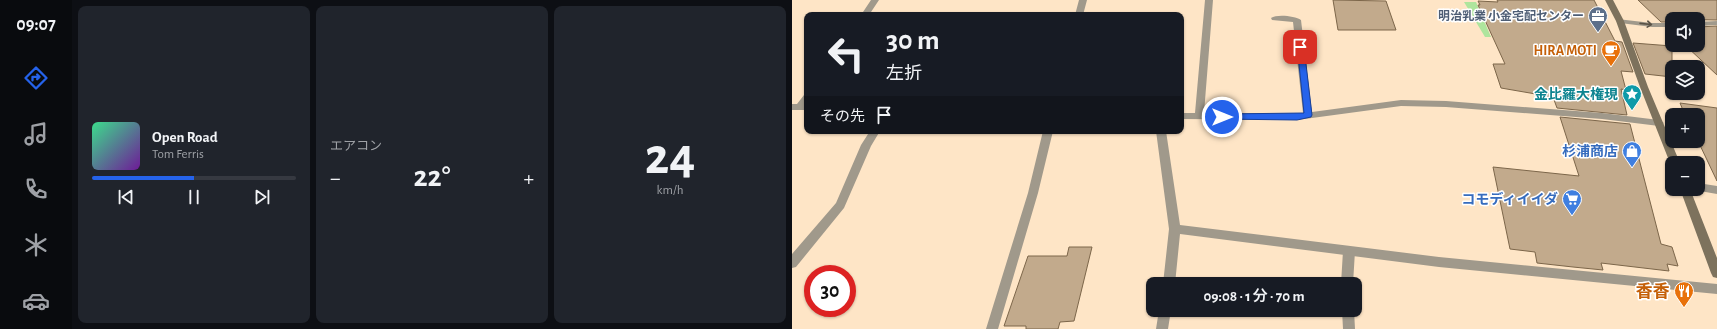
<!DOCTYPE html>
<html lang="ja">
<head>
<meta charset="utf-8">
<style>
  :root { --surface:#171b24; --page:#20242c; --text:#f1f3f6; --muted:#9ea1a6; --line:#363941; --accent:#2563eb }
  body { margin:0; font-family:"Alegreya Sans","Noto Sans JP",sans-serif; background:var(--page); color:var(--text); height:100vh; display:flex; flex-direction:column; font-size:15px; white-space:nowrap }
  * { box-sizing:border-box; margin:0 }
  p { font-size:13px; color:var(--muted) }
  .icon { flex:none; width:22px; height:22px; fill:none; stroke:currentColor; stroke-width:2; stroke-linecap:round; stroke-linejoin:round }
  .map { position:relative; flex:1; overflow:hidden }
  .panel { display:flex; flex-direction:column; gap:6px; padding:6px; background:#0d0f14; width:720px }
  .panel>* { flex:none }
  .banner { position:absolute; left:12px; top:12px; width:380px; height:122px; border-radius:8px; box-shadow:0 1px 3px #0004; background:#171b24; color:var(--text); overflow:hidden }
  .buttons { position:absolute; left:873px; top:12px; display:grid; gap:8px }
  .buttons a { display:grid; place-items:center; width:40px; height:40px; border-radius:8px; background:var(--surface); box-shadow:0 1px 3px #0004; font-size:20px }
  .speed { position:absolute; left:12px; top:265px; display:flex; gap:8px; font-size:20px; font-weight:700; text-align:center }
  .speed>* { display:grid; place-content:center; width:52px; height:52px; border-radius:50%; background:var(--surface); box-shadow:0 1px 3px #0004; line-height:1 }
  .speed .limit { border:6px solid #d22; background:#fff; color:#111 }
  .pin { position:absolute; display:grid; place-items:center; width:34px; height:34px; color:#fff; margin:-17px; border-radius:8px; box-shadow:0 2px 6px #0006 }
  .me { position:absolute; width:44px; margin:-22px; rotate:90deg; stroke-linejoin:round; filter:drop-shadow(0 0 3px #0008) }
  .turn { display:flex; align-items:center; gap:14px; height:84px; padding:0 16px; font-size:18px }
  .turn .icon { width:52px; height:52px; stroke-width:2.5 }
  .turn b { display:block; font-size:28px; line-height:34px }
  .then { display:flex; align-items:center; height:38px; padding:0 16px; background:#0003; gap:8px; font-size:15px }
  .big { font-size:30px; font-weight:600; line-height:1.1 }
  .panel .widget { flex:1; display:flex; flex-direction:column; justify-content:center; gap:6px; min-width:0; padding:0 14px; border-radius:8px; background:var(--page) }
  .panel .dial { align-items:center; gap:0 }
  .dial b { font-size:52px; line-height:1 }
  .song { display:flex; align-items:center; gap:12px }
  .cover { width:48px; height:48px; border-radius:6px; background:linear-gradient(135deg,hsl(150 70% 55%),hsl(280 70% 35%)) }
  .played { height:4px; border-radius:2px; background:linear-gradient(90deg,var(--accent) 50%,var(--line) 50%) }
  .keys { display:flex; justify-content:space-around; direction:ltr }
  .heat { display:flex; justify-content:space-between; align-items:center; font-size:22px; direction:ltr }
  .panel .tiles { flex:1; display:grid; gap:6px; grid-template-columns:repeat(3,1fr) }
  .trip { position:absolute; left:354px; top:277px; width:216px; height:40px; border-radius:8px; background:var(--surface); box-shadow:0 1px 3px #0004; font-weight:600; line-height:40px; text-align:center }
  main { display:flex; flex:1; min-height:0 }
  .tabs { display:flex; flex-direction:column; width:72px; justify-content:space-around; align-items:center; background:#090b0e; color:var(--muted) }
  .tabs .icon { width:28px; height:28px }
  .tabs .selected { color:var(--accent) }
  .tabs b { font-size:18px; color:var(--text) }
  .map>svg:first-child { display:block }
</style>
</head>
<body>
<main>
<nav class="tabs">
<b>09:07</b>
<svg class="icon selected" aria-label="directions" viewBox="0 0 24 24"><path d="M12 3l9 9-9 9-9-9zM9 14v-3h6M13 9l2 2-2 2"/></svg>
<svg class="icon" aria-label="music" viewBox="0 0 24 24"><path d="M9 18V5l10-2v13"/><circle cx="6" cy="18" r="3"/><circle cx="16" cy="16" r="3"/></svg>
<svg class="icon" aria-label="phone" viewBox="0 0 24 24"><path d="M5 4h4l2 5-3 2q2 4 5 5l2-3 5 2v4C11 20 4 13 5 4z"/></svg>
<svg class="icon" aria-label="climate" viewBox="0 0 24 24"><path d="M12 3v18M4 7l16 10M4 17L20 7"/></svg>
<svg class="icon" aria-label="car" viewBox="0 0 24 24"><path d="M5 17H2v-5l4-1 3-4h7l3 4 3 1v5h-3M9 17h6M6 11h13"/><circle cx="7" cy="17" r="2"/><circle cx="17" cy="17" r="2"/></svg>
</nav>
<section class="panel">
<div class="tiles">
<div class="widget">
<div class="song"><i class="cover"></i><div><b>Open Road</b><p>Tom Ferris</p></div></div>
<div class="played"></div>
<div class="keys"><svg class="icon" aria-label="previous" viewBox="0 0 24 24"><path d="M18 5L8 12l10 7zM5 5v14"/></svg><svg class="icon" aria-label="pause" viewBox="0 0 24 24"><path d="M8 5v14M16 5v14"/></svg><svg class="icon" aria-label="next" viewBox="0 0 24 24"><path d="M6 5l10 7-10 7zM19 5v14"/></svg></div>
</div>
<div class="widget"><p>エアコン</p>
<div class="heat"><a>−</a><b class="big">22°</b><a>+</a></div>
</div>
<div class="widget dial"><b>24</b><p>km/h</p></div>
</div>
</section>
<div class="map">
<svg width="925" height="329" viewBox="0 0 925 329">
  <rect width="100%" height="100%" fill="#fee5c6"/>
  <path fill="#aee59d" d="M672,2H684L699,37H693Z"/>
  <path fill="#c2aa8c" stroke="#7c664a" d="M541,0L594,1L604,30H546Z
    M705,0H802L823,41L830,42L841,72L829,71L834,90L829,89L835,115L765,108L761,97L709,88L701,64H713L686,5H688L686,1L706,2Z
    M846,0H925V20L880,19V22H869Z
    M925,26V75L893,45H906V27Z
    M841,43L880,46V77L853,74Z
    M888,103L925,108V181L906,141V115H893Z
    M768,117L838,124L869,244L880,247L886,266L875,264L877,271L809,263L811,270L781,267L745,263L743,252L718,249L701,167L787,176Z
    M277,247H300L282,321L268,322L266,329H234V326H212L236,256H275Z"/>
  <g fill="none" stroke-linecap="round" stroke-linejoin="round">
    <path fill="#a0998b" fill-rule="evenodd" d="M78,131H88L79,146L52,208L4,267L0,268V254L44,203L69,145Z
      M557,246L561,248L563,251L561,284H549L551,251L553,248Z
      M550,310H562L563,329H551Z"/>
    <path fill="#a0998b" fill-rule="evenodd" d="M79,0H87L77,15H69Z
      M287,0H295L291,15H283Z
      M413,0H421L412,113H511L501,22L480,20L479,18C485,14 503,16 509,20L520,112L609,100L654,101L810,113L867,120L872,123L867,126L810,119L654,107L609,106L505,120L389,119V113H403Z
      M825,19L860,23H880V27H860L828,23L824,21Z
      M925,21V25L906,26V22Z
      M15,94V110H0V104H5L12,95Z
      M251,131H261L246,193L206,329H194L236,193Z
      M364,131H374L388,225L647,257L925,284V294L647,267L388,234L383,284H371L377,229Z
      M906,183L925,186V194L902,190L906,189Z
      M367,310H379L376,329H364Z"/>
    <path fill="#7d725d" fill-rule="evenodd" d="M813,0H821L832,21L856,87L888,163H880V166L878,163L848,87L824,21Z
      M888,189H898L925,258V278L921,277L919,273Z"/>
  </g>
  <defs><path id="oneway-shaft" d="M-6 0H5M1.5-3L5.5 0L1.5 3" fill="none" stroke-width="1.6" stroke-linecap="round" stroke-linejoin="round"/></defs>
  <use stroke="#5b5346" href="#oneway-shaft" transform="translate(854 24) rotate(6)"/>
  <path fill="#2563eb" stroke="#184099" d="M505,45H510L512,47L520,115L519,117L505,120L427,119L426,117L427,115L430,114L512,113Z"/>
  <defs>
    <symbol id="office-pin" viewBox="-11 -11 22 30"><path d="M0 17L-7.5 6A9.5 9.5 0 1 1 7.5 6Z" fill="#5c6f8a" stroke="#fff"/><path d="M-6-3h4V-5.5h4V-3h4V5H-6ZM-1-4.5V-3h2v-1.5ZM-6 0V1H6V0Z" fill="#fff"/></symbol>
    <symbol id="cafe-pin" viewBox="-11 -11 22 30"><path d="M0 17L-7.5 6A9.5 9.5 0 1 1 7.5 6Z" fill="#e8710a" stroke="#fff"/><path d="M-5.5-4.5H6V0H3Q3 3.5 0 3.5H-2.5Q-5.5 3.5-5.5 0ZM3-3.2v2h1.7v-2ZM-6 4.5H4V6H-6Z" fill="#fff"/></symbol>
    <symbol id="sight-pin" viewBox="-11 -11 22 30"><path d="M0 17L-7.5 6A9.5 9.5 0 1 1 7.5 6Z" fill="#0f9aa8" stroke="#fff"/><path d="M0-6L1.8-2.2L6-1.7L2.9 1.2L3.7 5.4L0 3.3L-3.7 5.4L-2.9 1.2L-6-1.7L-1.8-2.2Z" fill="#fff"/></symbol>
    <symbol id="shop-pin" viewBox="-11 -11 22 30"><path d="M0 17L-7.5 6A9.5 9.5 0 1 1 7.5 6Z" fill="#3f7fe0" stroke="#fff"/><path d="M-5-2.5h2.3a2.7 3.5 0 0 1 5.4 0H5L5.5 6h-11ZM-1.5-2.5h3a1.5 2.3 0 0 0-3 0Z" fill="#fff"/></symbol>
    <symbol id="supermarket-pin" viewBox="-11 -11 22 30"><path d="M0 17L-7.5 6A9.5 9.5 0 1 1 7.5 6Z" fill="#3f7fe0" stroke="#fff"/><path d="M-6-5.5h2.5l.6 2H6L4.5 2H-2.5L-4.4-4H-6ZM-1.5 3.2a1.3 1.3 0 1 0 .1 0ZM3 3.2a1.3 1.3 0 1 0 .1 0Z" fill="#fff"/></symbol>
    <symbol id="restaurant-pin" viewBox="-11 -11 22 30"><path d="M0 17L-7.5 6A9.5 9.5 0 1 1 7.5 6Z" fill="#e8710a" stroke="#fff"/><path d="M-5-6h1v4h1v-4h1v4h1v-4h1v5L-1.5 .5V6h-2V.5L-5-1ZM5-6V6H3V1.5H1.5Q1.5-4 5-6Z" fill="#fff"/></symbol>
  </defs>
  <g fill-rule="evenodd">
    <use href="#office-pin" x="795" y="5" width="22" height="30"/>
    <use href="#cafe-pin" x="808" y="39" width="22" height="30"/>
    <use href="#sight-pin" x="829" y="83" width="22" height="30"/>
    <use href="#shop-pin" x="829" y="140" width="22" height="30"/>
    <use href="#supermarket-pin" x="769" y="188" width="22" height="30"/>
    <use href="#restaurant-pin" x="881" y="280" width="22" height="30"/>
  </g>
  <g text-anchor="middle" stroke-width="3" stroke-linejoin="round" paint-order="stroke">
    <g font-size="12" font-weight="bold" fill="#4e5e75" stroke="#fff" text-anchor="end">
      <text x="792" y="20">明治乳業 小金宅配センター</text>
    </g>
    <g font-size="14" font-weight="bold" fill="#c56008" stroke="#fff" text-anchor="end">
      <text x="805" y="55">HIRA MOTI</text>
    </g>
    <g font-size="14" font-weight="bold" fill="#0d838f" stroke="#fff" text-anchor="end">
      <text x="826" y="99">金比羅大権現</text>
    </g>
    <g font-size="14" font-weight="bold" fill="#366cbe" stroke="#fff" text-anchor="end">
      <text x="826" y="156">杉浦商店</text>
      <text x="766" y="204">コモディイイダ</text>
    </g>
    <g font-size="17" font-weight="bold" fill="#c56008" stroke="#fff" text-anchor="end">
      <text x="878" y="297">香香</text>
    </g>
  </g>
</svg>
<div class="buttons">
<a><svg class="icon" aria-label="sound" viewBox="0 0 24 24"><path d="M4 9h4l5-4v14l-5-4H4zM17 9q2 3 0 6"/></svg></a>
<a><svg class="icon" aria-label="layers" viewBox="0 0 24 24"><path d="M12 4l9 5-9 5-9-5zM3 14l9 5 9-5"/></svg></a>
<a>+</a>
<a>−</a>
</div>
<div class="speed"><div class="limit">30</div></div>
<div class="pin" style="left:508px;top:47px;background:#d93025"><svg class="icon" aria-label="arrive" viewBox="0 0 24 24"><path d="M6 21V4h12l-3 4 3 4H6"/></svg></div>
<svg class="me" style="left:430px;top:117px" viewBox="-20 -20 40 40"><circle r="17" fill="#2563eb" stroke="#fff" stroke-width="3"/><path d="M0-11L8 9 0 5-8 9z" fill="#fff"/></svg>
<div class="trip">09:08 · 1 分 · 70 m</div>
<div class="banner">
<div class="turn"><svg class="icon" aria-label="left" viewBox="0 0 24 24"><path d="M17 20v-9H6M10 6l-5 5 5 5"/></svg><div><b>30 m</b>左折</div></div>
<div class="then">その先<svg class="icon" aria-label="arrive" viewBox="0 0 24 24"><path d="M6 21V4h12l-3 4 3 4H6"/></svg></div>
</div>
</div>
</main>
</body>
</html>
